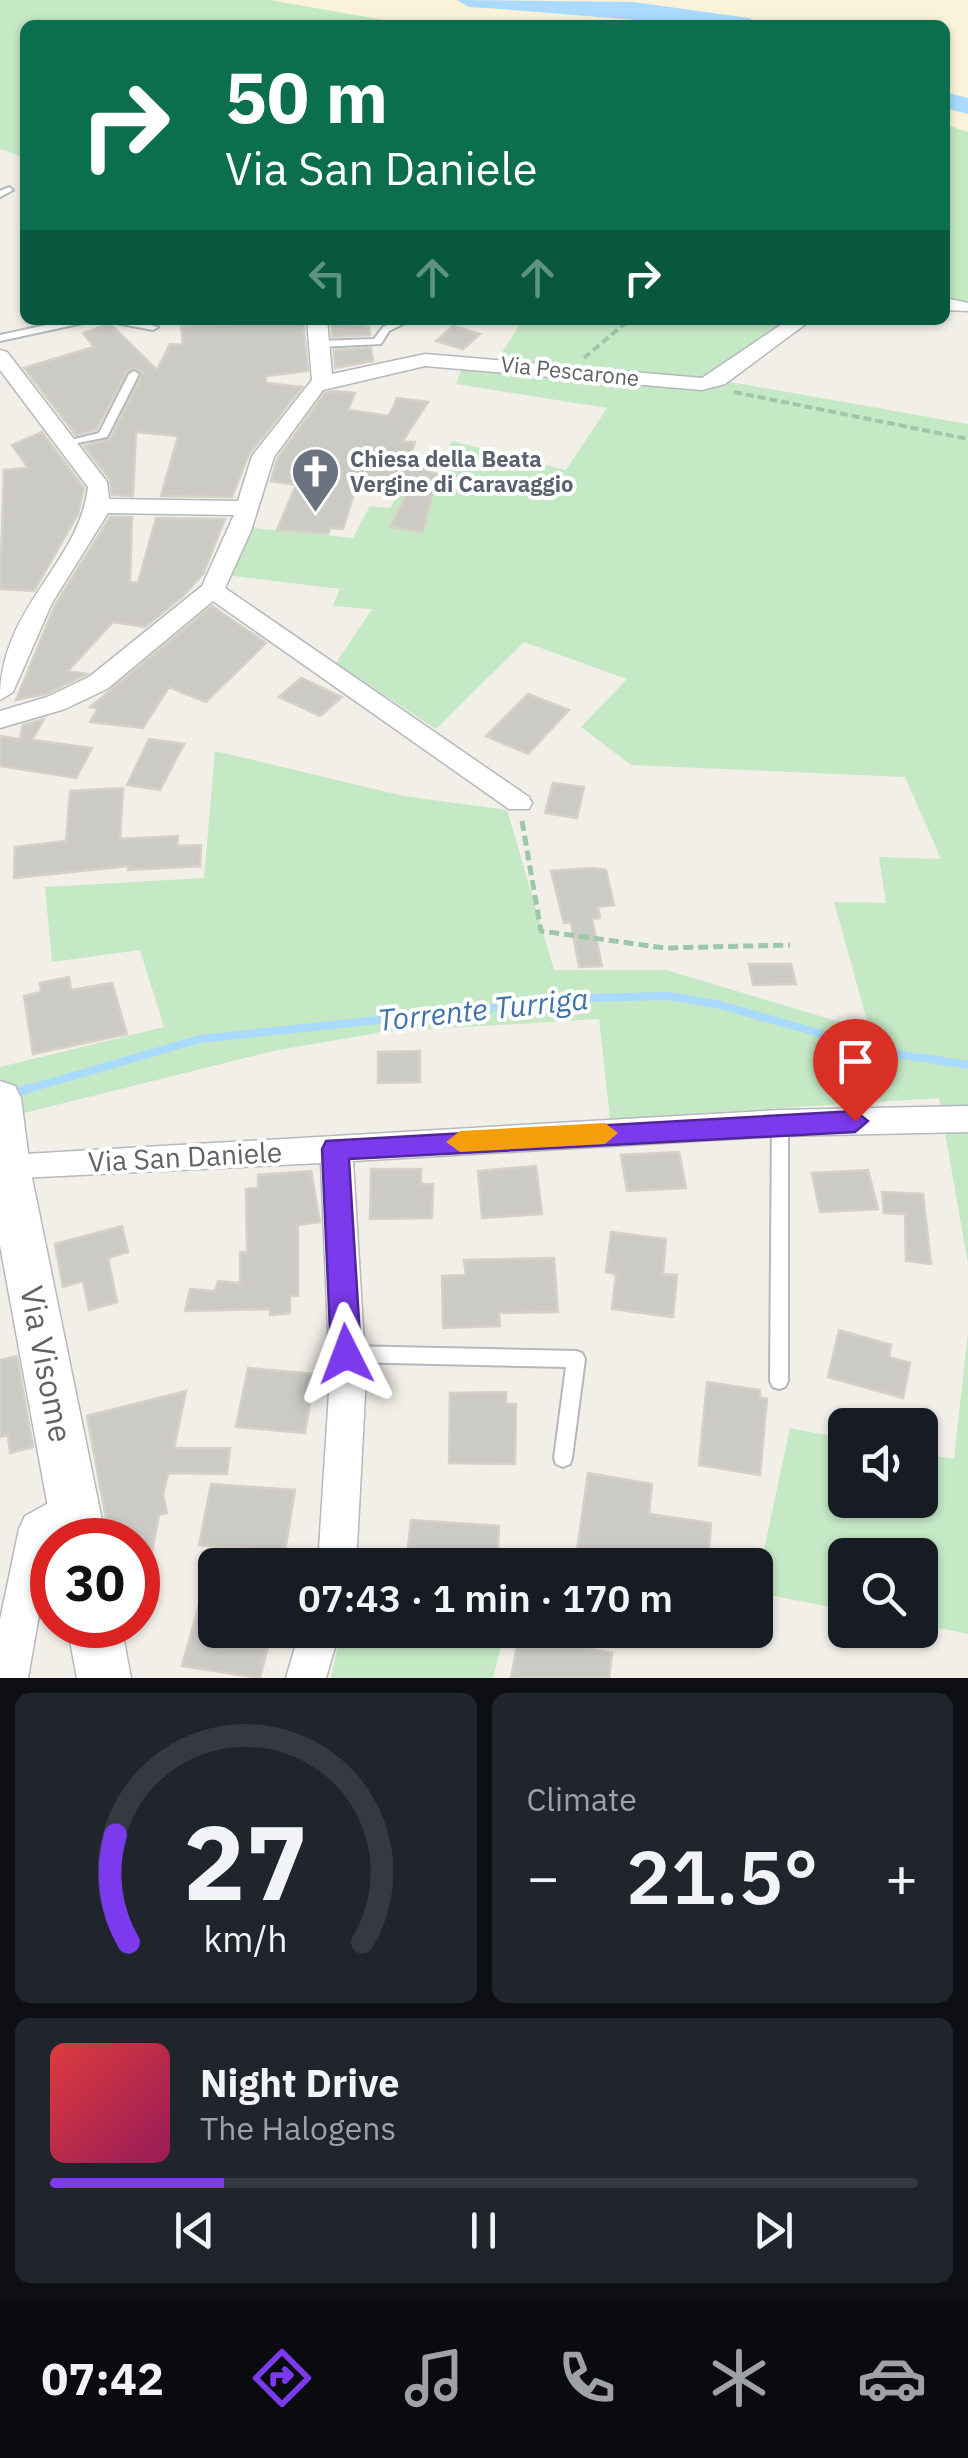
<!DOCTYPE html>
<html lang="en">
<head>
<meta charset="utf-8">
<style>
  :root { --surface:#171b24; --page:#20242c; --text:#f1f3f6; --muted:#9ea1a6; --line:#363941; --accent:#7c3aed }
  body { margin:0; font-family:"IBM Plex Sans",sans-serif; background:var(--page); color:var(--text); height:100vh; display:flex; flex-direction:column; font-size:38px; white-space:nowrap }
  * { box-sizing:border-box; margin:0 }
  p { font-size:32px; color:var(--muted) }
  .icon { flex:none; width:55px; height:55px; fill:none; stroke:currentColor; stroke-width:2; stroke-linecap:round; stroke-linejoin:round }
  .map { position:relative; height:1678px; overflow:hidden }
  .panel { display:flex; flex-direction:column; gap:15px; padding:15px; background:#0d0f14; flex:1 }
  .panel>* { flex:none }
  .banner { position:absolute; left:20px; top:20px; width:930px; height:305px; border-radius:15px; box-shadow:0 2px 8px #0004; background:#0b6e4f; color:#fff; overflow:hidden }
  .fabs { position:absolute; left:828px; top:1408px; display:grid; gap:20px }
  .fabs a { display:grid; place-items:center; width:110px; height:110px; border-radius:15px; background:var(--surface); box-shadow:0 2px 8px #0004; font-size:50px }
  .speed { position:absolute; left:30px; top:1518px; display:flex; gap:20px; font-size:50px; font-weight:700; text-align:center }
  .speed>* { display:grid; place-content:center; width:130px; height:130px; border-radius:50%; background:var(--surface); box-shadow:0 2px 8px #0004; line-height:1 }
  .speed .limit { border:15px solid #d22; background:#fff; color:#111 }
  .pin { position:absolute; display:grid; place-items:center; width:85px; height:85px; color:#fff; margin:-102px -42px; border-radius:50% 50% 50% 0; rotate:-45deg; box-shadow:0 0 10px #0007 }
  .pin .icon { rotate:45deg }
  .me { position:absolute; width:110px; margin:-55px; rotate:357deg; stroke-linejoin:round; filter:drop-shadow(0 0 8px #0008) }
  .turn { display:flex; align-items:center; gap:35px; height:210px; padding:0 40px; font-size:45px }
  .turn .icon { width:130px; height:130px; stroke-width:2.5 }
  .turn b { display:block; font-size:70px; line-height:85px }
  .lanes { display:flex; align-items:center; height:95px; padding:0 40px; background:#0003; justify-content:center; gap:50px; direction:ltr }
  .lanes .off { opacity:.35 }
  .big { font-size:75px; font-weight:600; line-height:1.1 }
  .panel .tile { flex:1; display:flex; flex-direction:column; justify-content:center; gap:15px; min-width:0; padding:0 35px; border-radius:15px; background:var(--page) }
  .panel .dial { align-items:center; gap:0 }
  .dial svg { height:260px; overflow:visible; fill:none; stroke:var(--line); stroke-width:7; stroke-linecap:round; text-anchor:middle }
  .dial text { fill:var(--text); stroke:none }
  .song { display:flex; align-items:center; gap:30px }
  .cover { width:120px; height:120px; border-radius:15px; background:linear-gradient(135deg,hsl(0 70% 55%),hsl(330 70% 35%)) }
  .played { height:10px; border-radius:5px; background:linear-gradient(90deg,var(--accent) 20%,var(--line) 20%) }
  .keys { display:flex; justify-content:space-around; direction:ltr }
  .heat { display:flex; justify-content:space-between; align-items:center; font-size:55px; direction:ltr }
  .panel .tiles { flex:1; display:grid; gap:15px; grid-template-columns:1fr 1fr }
  .tile:last-child { grid-column:span 2 }
  .trip { position:absolute; left:198px; top:1548px; width:575px; height:100px; border-radius:15px; background:var(--surface); box-shadow:0 2px 8px #0004; font-weight:600; line-height:100px; text-align:center }
  .tabs { display:flex; height:160px; justify-content:space-around; align-items:center; background:#090b0e; color:var(--muted) }
  .tabs .icon { width:70px; height:70px }
  .tabs .selected { color:var(--accent) }
  .tabs b { font-size:45px; color:var(--text) }
  .map>svg:first-child { display:block }
</style>
</head>
<body>
<div class="map">
<svg width="968" height="1678" viewBox="0 0 968 1678">
  <rect width="100%" height="100%" fill="#f1efe8"/>
  <path fill="#c5e8c5" d="M0,0H271L413,25H25V158L0,149Z
    M945,124L968,132V308L945,305Z
    M522,320H807L719,380L968,424V1264L939,1098L610,1119L599,1019L383,1032L273,1051L0,1119V1067L164,1027L140,950L52,962L45,887L204,878L215,751L404,796L507,810L554,970H666L870,1031L834,902L886,903L879,857L941,859L905,777L631,765L581,727L627,679L524,642L436,729L336,663L372,609L333,606L340,589L226,575L243,527L353,538L370,506L390,508L403,487L434,488L452,441L566,470L607,408L456,384L466,358L497,361Z
    M968,1333V1634L920,1624V1555H845V1610L755,1592L790,1428L845,1439V1500H920V1453L954,1459Z
    M341,1630H505L493,1678H331Z"/>
  <path fill="#fbf3d9" d="M271,0H968V132L945,124V25H413Z"/>
  <g fill="none" stroke-linecap="round" stroke-linejoin="round">
    <path stroke="#aadaff" stroke-width="8" d="M18,1092L200,1039L587,998L669,996L720,1005L885,1052L968,1065"/>
    <path stroke="#aadaff" stroke-width="10" d="M0,1097L27,1089"/>
    <path fill="#aadaff" fill-rule="evenodd" d="M457,0L633,2L749,18L761,25C664,25 566,13 469,7Z
      M945,92L968,98V114L945,108Z"/>
  </g>
  <path fill="#cccac5" stroke="#d6d1c6" stroke-width="2.5" d="M331,320L369,327L370,335L332,337Z
    M284,321H303L308,371L266,376V383L302,387L249,454L232,497L161,496L178,436L136,432L133,496L112,495L110,480L84,446L110,439L143,373L136,368L127,371L96,430L76,435L24,368L94,347L83,333L110,324L157,370L170,344L183,345L181,327Z
    M453,326L480,334L463,349L436,341Z
    M371,348L373,361L335,368L334,350Z
    M335,391L355,393L348,410L389,416L397,398L428,402L402,442H415L408,464L466,484L465,490L434,488L423,532L390,527L410,487L357,484L343,529L330,528L328,534L277,530L296,485L271,481L277,459L325,393Z
    M42,432L84,488L78,514L34,591L0,589L4,470L28,468L12,445Z
    M110,517H132L130,582L138,583L156,518L225,519L203,574L183,596L145,627L113,622L68,671L87,674L46,694L16,700L55,605Z
    M212,606L266,643L206,702L169,687L143,728L90,722L98,708L90,707Z
    M301,678L342,697L320,716L279,697Z
    M528,694L569,710L528,754L486,736Z
    M44,719L32,740L92,748L76,778L0,766V736L20,739L23,725Z
    M149,739L184,744L160,790L127,785Z
    M553,783L584,787L577,818L545,813Z
    M123,788L120,839L178,836L177,846L201,845L200,866L128,870V866L14,878L15,847L66,841L70,791Z
    M593,868L606,870L614,905L598,907L600,918L592,919L602,966L579,967L571,922L564,923L551,871Z
    M749,964H791L796,984L753,985Z
    M69,977L71,990L112,983L127,1034L33,1054L24,996L41,992L40,983Z
    M420,1051V1082L378,1083V1052Z
    M679,1152L686,1188L627,1191L621,1155Z
    M536,1166L542,1214L482,1218L478,1171Z
    M371,1169H421V1184H433L432,1218L370,1219Z
    M868,1170L878,1209L820,1212L812,1173Z
    M311,1171L320,1222L298,1225V1296H290V1313L270,1315V1309L185,1311L190,1289L215,1291L218,1281L240,1283V1252H247L246,1189L258,1188V1175Z
    M882,1192L923,1194L931,1264L906,1261L905,1214L884,1213Z
    M122,1226L128,1252L108,1258L117,1302L89,1310L83,1281L63,1287L55,1244Z
    M611,1232L666,1239L663,1274L677,1275L673,1317L612,1309L616,1274L606,1272Z
    M554,1258L558,1312L499,1313L500,1326L443,1328L442,1276L466,1275L464,1260Z
    M839,1330L891,1345L889,1357L910,1363L903,1398L828,1377Z
    M17,1356L33,1447L10,1453L8,1435L0,1437V1360Z
    M248,1368L315,1374L305,1433L236,1427Z
    M707,1382L760,1390V1397L767,1399L760,1475L699,1465Z
    M186,1391L174,1448H230L227,1474L168,1473L163,1495L167,1513L159,1515L147,1578L138,1577V1540H125L124,1525L108,1529L87,1416Z
    M506,1392V1404H516L515,1464L449,1463L450,1393Z
    M588,1473L652,1484L649,1514L711,1523L708,1565L644,1559L643,1565H575Z
    M211,1484L295,1490L285,1551L199,1545Z
    M411,1520L499,1526L497,1565H406Z
    M209,1569H215V1630H272L260,1678L182,1666Z
    M519,1635L612,1653L609,1678H511Z"/>
  <g fill="none" stroke-linecap="round" stroke-linejoin="round">
    <defs>
      <path id="lane" d="M9,187L13,190L0,197V191Z
        M69,320H88L83,323L0,341V335Z
        M111,320H132L158,327L153,330L116,323Z
        M398,320H411L389,331L381,344L320,347L315,344L320,341L374,339L383,327Z
        M134,371L139,374L107,437L63,446V442L99,433L129,374Z
        M780,1117L786,1118L788,1123V1381L785,1387L779,1389L773,1387L770,1381L772,1123L774,1118Z
        M347,1346L576,1351L582,1353L585,1359L572,1458L570,1464L563,1467L556,1464L554,1458L566,1367L347,1362L341,1360L338,1354L341,1348Z"/>
      <path id="street" d="M945,298L968,303V311L945,310Z
        M307,320H327L332,374L425,354L702,378L788,320H811L725,384L702,390L425,366L323,390L274,457L251,531L225,588L529,797L532,803L529,809H509L213,601L107,689L65,709L0,728V711L47,697L89,677L202,586L234,515L108,513L52,603L13,692L0,700C0,606 79,565 88,487L0,370V350L7,352L107,482L109,499L238,501L252,456L312,380Z
        M968,1106V1132L780,1136L353,1161L366,1377L356,1565H318L330,1377L321,1163L0,1179V1157L8,1155L780,1110Z
        M74,1489L87,1494L93,1507L87,1520L52,1540L28,1678H0V1620L19,1529L25,1516Z
        M300,1630H340L326,1678H286Z"/>
      <path id="secondary" d="M0,1081L15,1086L21,1098L30,1168L106,1540H54L0,1245Z
        M67,1625H121L131,1678H77Z"/>
    </defs>
    <use href="#lane" stroke="#b5b8bc" stroke-width="4"/>
    <use href="#street" stroke="#b5b8bc" stroke-width="3"/>
    <use href="#secondary" stroke="#b6babf" stroke-width="3"/>
    <path stroke="#9cc7a9" stroke-width="4" stroke-dasharray="8 4" stroke-linecap="butt" d="M584,358L629,320
      M734,392L968,439"/>
    <path stroke="#9cc7a9" stroke-width="5" stroke-dasharray="10 5" stroke-linecap="butt" d="M522,821L541,931L665,948L790,945"/>
    <use href="#lane" fill="#fff" fill-rule="evenodd"/>
    <use href="#street" fill="#fff" fill-rule="evenodd"/>
    <use href="#secondary" fill="#fff" fill-rule="evenodd"/>
  </g>
  <path fill="#7c3aed" stroke="#51269a" stroke-width="2.5" d="M855,1111L868,1121L855,1132L349,1159L361,1354L356,1363L346,1367L336,1363L331,1354L322,1149L326,1141Z"/>
  <path fill="#f59e0b" d="M605,1123L618,1133L605,1144L460,1152L446,1142L460,1131Z"/>
  <defs>
    <symbol id="church-pin" viewBox="-11 -11 22 30"><path d="M0 17L-7.5 6A9.5 9.5 0 1 1 7.5 6Z" fill="#6b7280" stroke="#fff"/><path d="M-1.2-6h2.4v3.5h3.3v2.4h-3.3V6h-2.4V-.1h-3.3v-2.4h3.3Z" fill="#fff"/></symbol>
  </defs>
  <g fill-rule="evenodd">
    <use href="#church-pin" x="288" y="444" width="55" height="75"/>
  </g>
  <g text-anchor="middle" stroke-width="8" stroke-linejoin="round" paint-order="stroke">
    <g font-size="22" fill="#5f6368" stroke="#fff">
      <text transform="translate(570 371) rotate(6)" y="8">Via Pescarone</text>
    </g>
    <g font-size="22" font-weight="bold" fill="#5b616d" stroke="#fff" text-anchor="start">
      <text x="350" y="467">Chiesa della Beata<tspan x="350" dy="25">Vergine di Caravaggio</tspan></text>
    </g>
    <g font-size="28" fill="#5f6368" stroke="#fff">
      <text transform="translate(185 1157) rotate(-3)" y="10">Via San Daniele</text>
    </g>
    <g font-size="30" font-style="italic" fill="#4174aa" stroke="#fff">
      <text transform="translate(483 1010) rotate(-6)" y="10">Torrente Turriga</text>
    </g>
    <g font-size="32" fill="#5f6368" stroke="#fff">
      <text transform="translate(46 1364) rotate(79)" y="11">Via Visome</text>
    </g>
  </g>
</svg>
<div class="fabs">
<a><svg class="icon" aria-label="sound" viewBox="0 0 24 24"><path d="M4 9h4l5-4v14l-5-4H4zM17 9q2 3 0 6"/></svg></a>
<a><svg class="icon" aria-label="search" viewBox="0 0 24 24"><circle cx="10" cy="10" r="6"/><path d="M15 15l6 6"/></svg></a>
</div>
<div class="speed"><div class="limit">30</div></div>
<div class="pin" style="left:855px;top:1121px;background:#d93025"><svg class="icon" aria-label="arrive" viewBox="0 0 24 24"><path d="M6 21V4h12l-3 4 3 4H6"/></svg></div>
<svg class="me" style="left:346px;top:1354px" viewBox="-20 -20 40 40"><path d="M0-17L14 15 0 8-14 15z" fill="#7c3aed" stroke="#fff" stroke-width="4"/></svg>
<div class="trip">07:43 · 1 min · 170 m</div>
<div class="banner">
<div class="turn"><svg class="icon" aria-label="right" viewBox="0 0 24 24"><path d="M7 20v-9h11M14 6l5 5-5 5"/></svg><div><b>50 m</b>Via San Daniele</div></div>
<div class="lanes"><svg class="icon off" aria-label="left" viewBox="0 0 24 24"><path d="M17 20v-9H6M10 6l-5 5 5 5"/></svg><svg class="icon off" aria-label="ahead" viewBox="0 0 24 24"><path d="M12 20V5M6 11l6-6 6 6"/></svg><svg class="icon off" aria-label="ahead" viewBox="0 0 24 24"><path d="M12 20V5M6 11l6-6 6 6"/></svg><svg class="icon" aria-label="right" viewBox="0 0 24 24"><path d="M7 20v-9h11M14 6l5 5-5 5"/></svg></div>
</div>
</div>
<section class="panel">
<div class="tiles">
<div class="tile dial"><svg viewBox="0 0 100 80">
<path d="M14 69A42 42 0 1 1 86 69"/>
<path d="M14 69A42 42 0 0 1 10 36" stroke="#7c3aed"/>
<text x="50" y="56" font-size="32" font-weight="700">27</text>
<text x="50" y="72" font-size="11">km/h</text>
</svg></div>
<div class="tile"><p>Climate</p>
<div class="heat"><a>−</a><b class="big">21.5°</b><a>+</a></div>
</div>
<div class="tile">
<div class="song"><i class="cover"></i><div><b>Night Drive</b><p>The Halogens</p></div></div>
<div class="played"></div>
<div class="keys"><svg class="icon" aria-label="previous" viewBox="0 0 24 24"><path d="M18 5L8 12l10 7zM5 5v14"/></svg><svg class="icon" aria-label="pause" viewBox="0 0 24 24"><path d="M8 5v14M16 5v14"/></svg><svg class="icon" aria-label="next" viewBox="0 0 24 24"><path d="M6 5l10 7-10 7zM19 5v14"/></svg></div>
</div>
</div>
</section>
<nav class="tabs">
<b>07:42</b>
<svg class="icon selected" aria-label="directions" viewBox="0 0 24 24"><path d="M12 3l9 9-9 9-9-9zM9 14v-3h6M13 9l2 2-2 2"/></svg>
<svg class="icon" aria-label="music" viewBox="0 0 24 24"><path d="M9 18V5l10-2v13"/><circle cx="6" cy="18" r="3"/><circle cx="16" cy="16" r="3"/></svg>
<svg class="icon" aria-label="phone" viewBox="0 0 24 24"><path d="M5 4h4l2 5-3 2q2 4 5 5l2-3 5 2v4C11 20 4 13 5 4z"/></svg>
<svg class="icon" aria-label="climate" viewBox="0 0 24 24"><path d="M12 3v18M4 7l16 10M4 17L20 7"/></svg>
<svg class="icon" aria-label="car" viewBox="0 0 24 24"><path d="M5 17H2v-5l4-1 3-4h7l3 4 3 1v5h-3M9 17h6M6 11h13"/><circle cx="7" cy="17" r="2"/><circle cx="17" cy="17" r="2"/></svg>
</nav>
</body>
</html>
